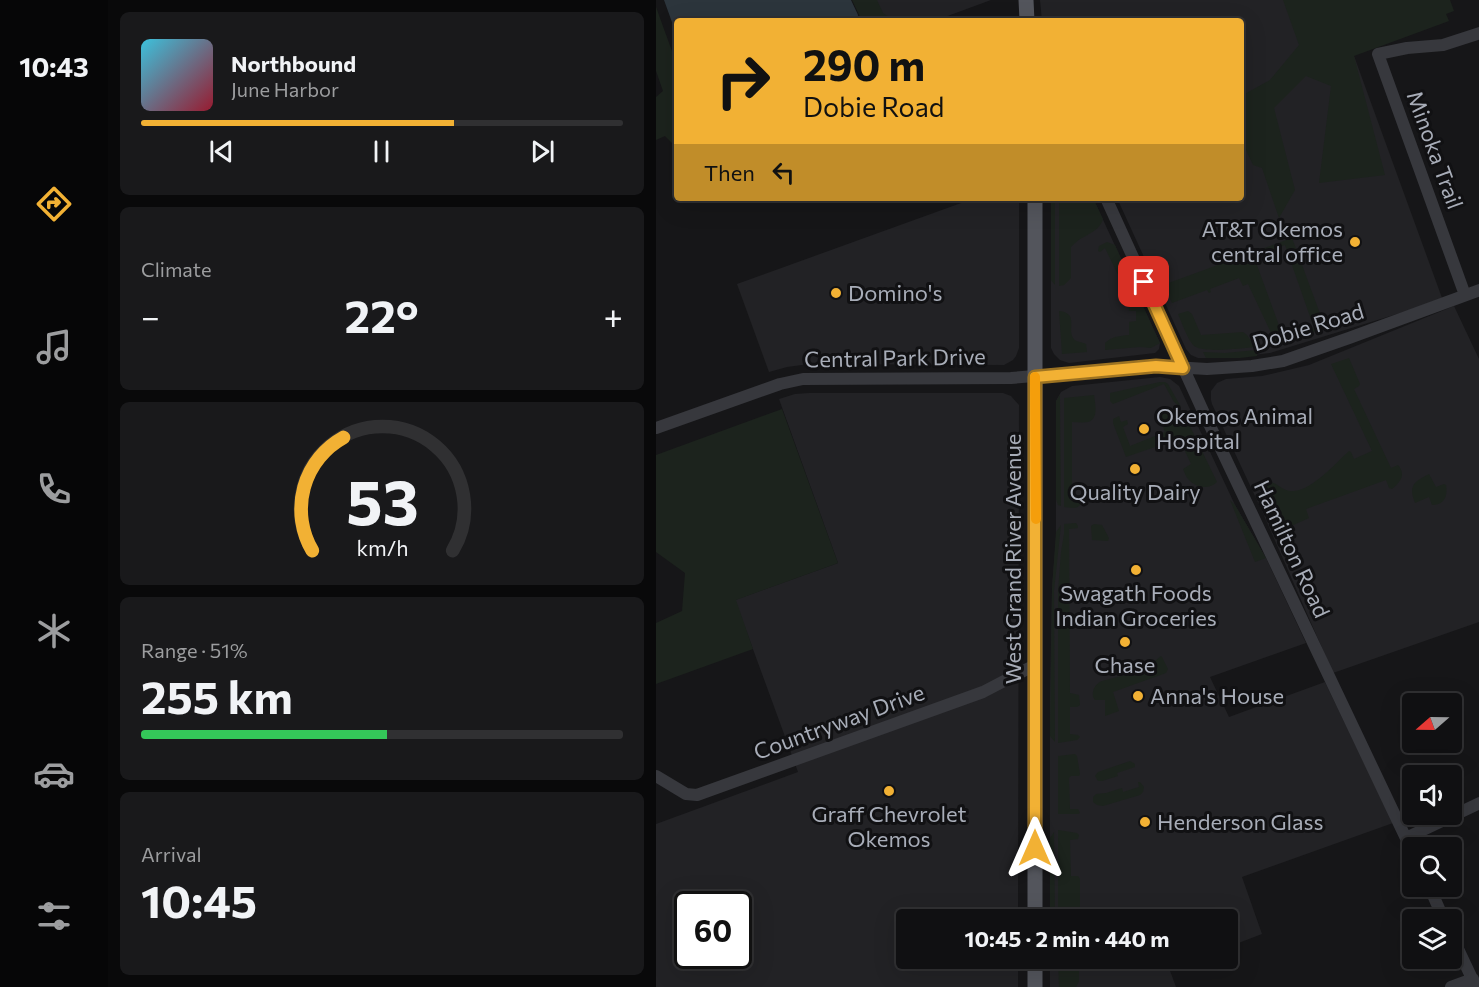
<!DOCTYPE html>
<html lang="en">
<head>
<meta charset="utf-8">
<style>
  :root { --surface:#101012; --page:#19191b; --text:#f1f3f6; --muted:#9c9d9f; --line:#303032; --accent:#f2b134 }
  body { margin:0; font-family:Commissioner,sans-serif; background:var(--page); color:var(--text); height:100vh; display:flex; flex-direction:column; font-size:22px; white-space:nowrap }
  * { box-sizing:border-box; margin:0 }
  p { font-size:20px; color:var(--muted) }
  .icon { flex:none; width:33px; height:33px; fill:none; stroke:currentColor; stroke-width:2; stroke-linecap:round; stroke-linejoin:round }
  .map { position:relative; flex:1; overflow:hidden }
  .details { display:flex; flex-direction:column; gap:12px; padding:12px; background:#09090a; width:548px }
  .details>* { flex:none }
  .guide { position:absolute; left:18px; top:18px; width:570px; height:183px; border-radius:6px; box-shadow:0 6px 24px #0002,0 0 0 2px var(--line); background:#f2b134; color:#111; overflow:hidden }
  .needle { width:39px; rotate:250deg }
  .controls { position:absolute; left:746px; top:693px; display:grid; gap:12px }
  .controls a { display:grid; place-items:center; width:60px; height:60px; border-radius:6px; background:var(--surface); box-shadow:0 6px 24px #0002,0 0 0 2px var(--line); font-size:30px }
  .speed { position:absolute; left:18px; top:891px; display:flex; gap:12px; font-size:30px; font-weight:700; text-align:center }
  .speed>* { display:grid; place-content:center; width:78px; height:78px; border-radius:50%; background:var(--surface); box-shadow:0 6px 24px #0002,0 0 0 2px var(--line); line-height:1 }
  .speed .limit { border:3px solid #111; border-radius:9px; background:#fff; color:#111 }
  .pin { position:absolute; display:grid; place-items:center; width:51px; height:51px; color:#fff; margin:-26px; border-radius:12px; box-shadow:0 3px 9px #0006 }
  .me { position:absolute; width:66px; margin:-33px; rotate:0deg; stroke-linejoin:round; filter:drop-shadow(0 0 4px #0008) }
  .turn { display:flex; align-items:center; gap:21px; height:126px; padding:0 30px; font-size:27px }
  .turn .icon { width:78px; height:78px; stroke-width:2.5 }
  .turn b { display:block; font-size:42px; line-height:51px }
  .then { display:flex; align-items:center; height:57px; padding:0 30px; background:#0003; gap:12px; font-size:22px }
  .big { font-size:45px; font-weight:700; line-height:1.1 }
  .details .tile { flex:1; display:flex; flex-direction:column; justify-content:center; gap:9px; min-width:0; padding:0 21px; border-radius:9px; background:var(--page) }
  .details .dial { align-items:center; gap:0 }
  .dial svg { height:156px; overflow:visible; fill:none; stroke:var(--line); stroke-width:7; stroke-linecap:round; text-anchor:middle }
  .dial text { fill:var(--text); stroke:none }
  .song { display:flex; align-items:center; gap:18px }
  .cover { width:72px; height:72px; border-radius:9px; background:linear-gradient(135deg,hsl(190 70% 55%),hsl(350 70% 35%)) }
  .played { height:6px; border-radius:3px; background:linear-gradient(90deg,var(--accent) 65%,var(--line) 65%) }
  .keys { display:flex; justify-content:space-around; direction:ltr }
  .heat { display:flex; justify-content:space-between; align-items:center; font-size:33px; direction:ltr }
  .charge { height:9px; border-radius:4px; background:linear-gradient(90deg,#34c759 51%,var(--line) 0) }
  .trip { position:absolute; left:240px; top:909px; width:342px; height:60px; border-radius:6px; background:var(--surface); box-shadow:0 6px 24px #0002,0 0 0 2px var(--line); font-weight:700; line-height:60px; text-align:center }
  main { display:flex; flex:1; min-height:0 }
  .tabs { display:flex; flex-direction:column; width:108px; justify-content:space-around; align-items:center; background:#060607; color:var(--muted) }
  .tabs .icon { width:42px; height:42px }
  .tabs .on { color:var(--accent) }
  .tabs b { font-size:27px; color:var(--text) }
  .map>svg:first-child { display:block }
</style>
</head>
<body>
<main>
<nav class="tabs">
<b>10:43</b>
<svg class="icon on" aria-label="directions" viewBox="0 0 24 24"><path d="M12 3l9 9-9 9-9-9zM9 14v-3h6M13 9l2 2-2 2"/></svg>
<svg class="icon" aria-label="music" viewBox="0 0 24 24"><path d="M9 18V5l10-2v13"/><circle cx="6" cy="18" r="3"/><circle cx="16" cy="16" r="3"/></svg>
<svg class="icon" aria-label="phone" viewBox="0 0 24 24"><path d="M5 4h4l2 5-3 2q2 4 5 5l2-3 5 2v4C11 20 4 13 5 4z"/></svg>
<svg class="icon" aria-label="climate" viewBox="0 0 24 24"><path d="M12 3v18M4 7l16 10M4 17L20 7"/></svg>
<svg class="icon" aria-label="car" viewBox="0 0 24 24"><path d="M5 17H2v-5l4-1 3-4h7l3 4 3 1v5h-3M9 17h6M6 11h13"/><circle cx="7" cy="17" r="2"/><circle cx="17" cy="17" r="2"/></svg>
<svg class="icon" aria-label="filters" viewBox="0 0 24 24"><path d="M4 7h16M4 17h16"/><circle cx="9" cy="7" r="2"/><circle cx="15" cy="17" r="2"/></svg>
</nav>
<section class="details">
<div class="tile">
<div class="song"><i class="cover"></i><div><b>Northbound</b><p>June Harbor</p></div></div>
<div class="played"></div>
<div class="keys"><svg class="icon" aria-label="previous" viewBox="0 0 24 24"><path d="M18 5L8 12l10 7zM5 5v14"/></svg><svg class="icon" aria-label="pause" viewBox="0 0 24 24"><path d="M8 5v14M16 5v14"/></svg><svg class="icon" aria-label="next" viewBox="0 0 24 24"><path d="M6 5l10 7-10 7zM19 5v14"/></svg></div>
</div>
<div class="tile"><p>Climate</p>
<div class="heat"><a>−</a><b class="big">22°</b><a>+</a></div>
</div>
<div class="tile dial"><svg viewBox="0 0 100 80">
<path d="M14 69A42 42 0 1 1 86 69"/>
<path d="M14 69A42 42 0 0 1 30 11" stroke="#f2b134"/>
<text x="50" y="56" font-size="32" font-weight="700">53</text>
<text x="50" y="72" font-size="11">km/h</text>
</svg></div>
<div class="tile"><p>Range · 51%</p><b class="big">255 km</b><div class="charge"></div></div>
<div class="tile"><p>Arrival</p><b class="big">10:45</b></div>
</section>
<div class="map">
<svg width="824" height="987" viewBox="0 0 824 987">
  <rect width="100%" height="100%" fill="#161618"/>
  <path fill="#222225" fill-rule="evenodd" d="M219,0H335L278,21H226Z
    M384,0H648L698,56L786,298L754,310L614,353L570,358H542L535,355L530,349L461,198H585V21H386Z
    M319,198H363V348L360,356L357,360L348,365L153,364L131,367L113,372L81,284Z
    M395,198H437L504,343L503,349L499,353L413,363L404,360L398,354L395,348Z
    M798,306L823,359V622L677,673L606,511L556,404L555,400V391L561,383L570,379L606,376L653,365Z
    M504,377L514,379L523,386L579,505L610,558L650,643L554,677L573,717L669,682L737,823L586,877L606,934L572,947V920H394V695L396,588L400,537V401L405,392L416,386Z
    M153,393H347L355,396L363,405L362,919L250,920V958L362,959V987H0V824L142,772L79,600L182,563L123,399L139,394ZM32,904H82V956H32Z
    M394,959H540L513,968L520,987H394Z"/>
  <path fill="#1c231d" d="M196,0H221L227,13L239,21H206Z
    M627,0H794L798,11L790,14L793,21L698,56L729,175L663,183L675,86L650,76L618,108L639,190L623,218L606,168L597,165L585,139V96L614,80L643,45Z
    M0,7L21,65V148L9,136L0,140V97L7,91L0,71Z
    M395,198H399V285L395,280Z
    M403,198H437L447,219C444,229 436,232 428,237C423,239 419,243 415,247V278L408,285L403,286Z
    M636,238L669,327L650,335V332L658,328L629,245L598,257L628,339L635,337L637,338L638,340L616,344L614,343V339L617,337L592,284L587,286L583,278L554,289L555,292L553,293L551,290L516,303L507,285Z
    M451,242L459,245L504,343L495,348L484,347L449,350V343C456,336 464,336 473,335V322L480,321V311H473L472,286L467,285L449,248L444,252L442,251L443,246Z
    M403,311C423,313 411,328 417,338C419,342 426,342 430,344L431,352L406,354Z
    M532,311L536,314L545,335L587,332L591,335L599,347C587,348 545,354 537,345C531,338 526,323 522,314Z
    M601,350V356L584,358H550L547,352L569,353Z
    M693,358L704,384L703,386L698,389L735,468L742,465C750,474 745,482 736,489L733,488L730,480L650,509L653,518L626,530L603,485C620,475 623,493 638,491C656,490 680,463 693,451L695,452L698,459L716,451L675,364Z
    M504,382H509L512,384L525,407L518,402L508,384L457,404L454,401V393Z
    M404,395V398L405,506L402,505L400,499V401Z
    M438,395C439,404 443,419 432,422C427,423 421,422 416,422V499H426C425,510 417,508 408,507V398Z
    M511,407L530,418L561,482C553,490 540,488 532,479C530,477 528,471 527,469L535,464L522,436L499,447L470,457L457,423V419L463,416L465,422L471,420L472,424L467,427L474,446L509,432L502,413Z
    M126,409L182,563L80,600L97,649L0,684V623L26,611L29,573L0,552V455Z
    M773,474L780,487L788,484L790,485C792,497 788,505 776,505L773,497L759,503C752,485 758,482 773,474Z
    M574,500L579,505L610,558L599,562Z
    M420,523L422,526V528L413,529L414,693L423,695L424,705L421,707H414V734L422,735L424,737L421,740L402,743V591L405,552L408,534V524Z
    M438,524L446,525L453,538L452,541L436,540L435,526Z
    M405,525L398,591L399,742L394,736L396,588L400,532Z
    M505,656L506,657L512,669L510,673L457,692L463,711L449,716V700H439L437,697C436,690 439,684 446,681L488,670Z
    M419,754L421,756L424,774L423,776H415L413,778L414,809H422L424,813L422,814H402V756Z
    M474,761L479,764V767L461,773L462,776L446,781H442L439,776L442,772Z
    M482,782H484L488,787L487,792L484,795L447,806L441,805L437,802V797L440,794L450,793L466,788L467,792L483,787Z
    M402,830L421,833L423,835L422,839L414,840L415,876H422L424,879V919H402Z
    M398,832L399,919L394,920V838Z
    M402,959H423V981L420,987H403Z"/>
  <path fill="#2c353c" d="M8,0H195L202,15L201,21H21V36Z"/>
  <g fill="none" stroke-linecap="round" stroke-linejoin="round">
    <path stroke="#37383d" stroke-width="12" d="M450,198L547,411L756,851
      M809,295L722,54L751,48L787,45L824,33
      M0,428L124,384L147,379L355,378L500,366L551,369L596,366L627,361L693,338L824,290
      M0,776L30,794L41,795L327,692L379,665
      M750,838L824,803
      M773,886L788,920
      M795,934L820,987
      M795,987L817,979"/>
    <path stroke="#53555c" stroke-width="15" d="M370,0L371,21
      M379,198V920
      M379,987V958"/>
  </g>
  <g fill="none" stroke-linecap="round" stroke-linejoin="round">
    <defs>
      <path id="route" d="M379,848V377L500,366L527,368L488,282"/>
    </defs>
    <use href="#route" stroke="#9d7322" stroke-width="15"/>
    <use href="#route" stroke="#f2b134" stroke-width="10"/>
    <path stroke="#f59e0b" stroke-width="10" d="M379,377L380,519"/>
  </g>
  <g fill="#f2b134" stroke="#111113" stroke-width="2">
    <circle cx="699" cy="242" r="6"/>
    <circle cx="180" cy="293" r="6"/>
    <circle cx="488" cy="429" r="6"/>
    <circle cx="479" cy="469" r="6"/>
    <circle cx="480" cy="570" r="6"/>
    <circle cx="469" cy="642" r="6"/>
    <circle cx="482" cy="696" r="6"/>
    <circle cx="233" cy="791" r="6"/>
    <circle cx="489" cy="822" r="6"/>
  </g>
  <g text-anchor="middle" stroke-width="6" stroke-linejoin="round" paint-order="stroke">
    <g font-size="22" fill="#a8adb8" stroke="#111113">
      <text transform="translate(779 150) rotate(70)" y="8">Minoka Trail</text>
      <text transform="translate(652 327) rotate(-17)" y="8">Dobie Road</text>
      <text transform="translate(239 358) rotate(-1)" y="8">Central Park Drive</text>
      <text transform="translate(636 549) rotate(65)" y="8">Hamilton Road</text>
      <text transform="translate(357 559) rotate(-90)" y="8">West Grand River Avenue</text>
      <text transform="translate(183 722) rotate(-20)" y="8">Countryway Drive</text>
    </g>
    <g font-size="22" fill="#a8adb8" stroke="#111113" text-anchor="start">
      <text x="687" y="237" text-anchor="end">AT&amp;T Okemos<tspan x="687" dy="25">central office</tspan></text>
      <text x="192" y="301">Domino's</text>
      <text x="500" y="424">Okemos Animal<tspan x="500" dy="25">Hospital</tspan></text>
      <text x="479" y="500" text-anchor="middle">Quality Dairy</text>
      <text x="480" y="601" text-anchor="middle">Swagath Foods<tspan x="480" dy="25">Indian Groceries</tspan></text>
      <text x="469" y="673" text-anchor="middle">Chase</text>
      <text x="494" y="704">Anna's House</text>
      <text x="233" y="822" text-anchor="middle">Graff Chevrolet<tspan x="233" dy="25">Okemos</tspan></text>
      <text x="501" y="830">Henderson Glass</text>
    </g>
  </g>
</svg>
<div class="controls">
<a><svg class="needle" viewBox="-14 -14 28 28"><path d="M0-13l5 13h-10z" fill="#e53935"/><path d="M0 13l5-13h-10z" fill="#9c9d9f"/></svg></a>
<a><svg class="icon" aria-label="sound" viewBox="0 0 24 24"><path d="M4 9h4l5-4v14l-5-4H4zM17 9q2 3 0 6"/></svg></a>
<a><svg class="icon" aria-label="search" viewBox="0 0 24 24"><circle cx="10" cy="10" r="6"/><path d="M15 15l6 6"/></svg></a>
<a><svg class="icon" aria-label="layers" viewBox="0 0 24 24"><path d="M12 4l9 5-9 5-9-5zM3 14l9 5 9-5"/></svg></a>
</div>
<div class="speed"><div class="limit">60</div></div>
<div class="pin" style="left:488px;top:282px;background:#d93025"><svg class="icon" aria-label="arrive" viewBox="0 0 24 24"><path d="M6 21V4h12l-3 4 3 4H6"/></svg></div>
<svg class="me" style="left:379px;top:848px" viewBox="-20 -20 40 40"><path d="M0-17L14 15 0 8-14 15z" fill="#f2b134" stroke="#fff" stroke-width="4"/></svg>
<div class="trip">10:45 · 2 min · 440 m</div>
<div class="guide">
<div class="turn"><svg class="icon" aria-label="right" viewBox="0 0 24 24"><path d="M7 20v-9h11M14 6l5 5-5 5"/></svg><div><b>290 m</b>Dobie Road</div></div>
<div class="then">Then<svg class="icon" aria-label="left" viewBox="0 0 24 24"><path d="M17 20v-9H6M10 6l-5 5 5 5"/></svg></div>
</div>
</div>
</main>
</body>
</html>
